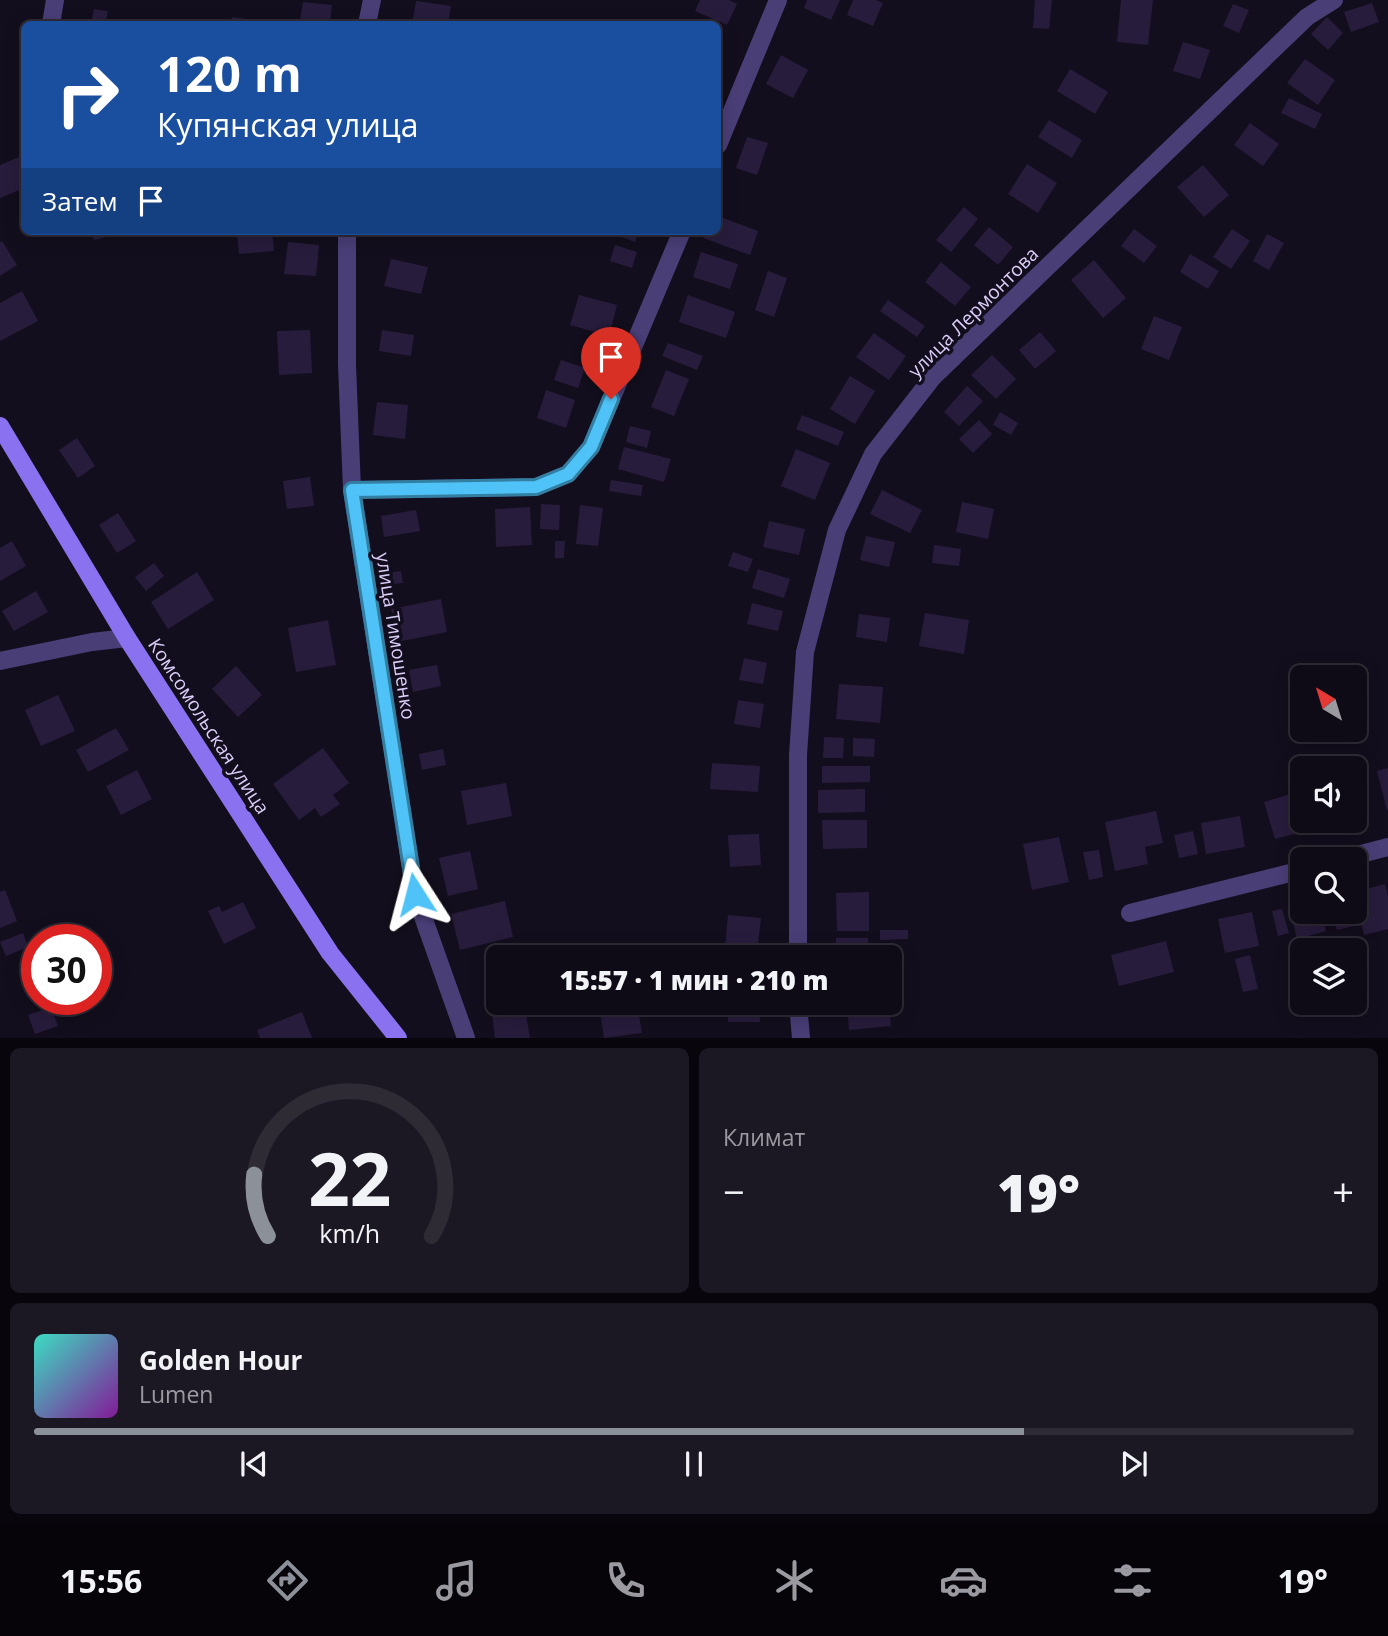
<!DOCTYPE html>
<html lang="ru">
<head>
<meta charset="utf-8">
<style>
  :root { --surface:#0e0a16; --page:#1c1823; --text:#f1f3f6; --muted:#9b9aa1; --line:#2e2b35; --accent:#8c9099 }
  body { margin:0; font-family:"Open Sans",sans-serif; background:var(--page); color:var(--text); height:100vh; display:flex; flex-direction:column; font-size:26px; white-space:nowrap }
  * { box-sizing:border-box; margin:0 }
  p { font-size:23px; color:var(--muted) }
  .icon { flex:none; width:38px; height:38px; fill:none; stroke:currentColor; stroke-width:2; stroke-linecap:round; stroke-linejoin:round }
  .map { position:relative; height:1038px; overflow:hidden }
  .details { display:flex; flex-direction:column; gap:10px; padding:10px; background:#08060c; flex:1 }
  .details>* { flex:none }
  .banner { position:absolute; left:21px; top:21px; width:700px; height:214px; border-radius:10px; box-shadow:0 4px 18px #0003,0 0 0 2px var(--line); background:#1a4fa0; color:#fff; overflow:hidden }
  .needle { width:46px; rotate:322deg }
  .fabs { position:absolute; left:1290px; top:665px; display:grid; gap:14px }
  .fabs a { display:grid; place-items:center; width:77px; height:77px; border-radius:10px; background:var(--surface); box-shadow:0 4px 18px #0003,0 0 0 2px var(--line); font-size:35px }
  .speed { position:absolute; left:21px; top:924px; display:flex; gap:14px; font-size:35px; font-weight:700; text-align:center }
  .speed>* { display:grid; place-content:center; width:91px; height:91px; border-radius:50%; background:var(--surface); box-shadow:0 4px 18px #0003,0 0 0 2px var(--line); line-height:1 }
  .speed .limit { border:10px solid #d22; background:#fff; color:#111 }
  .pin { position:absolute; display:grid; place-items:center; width:60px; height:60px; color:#fff; margin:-72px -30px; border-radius:50% 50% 50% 0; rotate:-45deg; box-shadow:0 0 7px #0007 }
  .pin .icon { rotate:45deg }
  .me { position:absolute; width:77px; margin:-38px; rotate:351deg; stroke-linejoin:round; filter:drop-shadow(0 0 5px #0008) }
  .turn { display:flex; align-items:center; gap:24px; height:147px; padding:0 21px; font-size:32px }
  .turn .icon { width:91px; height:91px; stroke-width:2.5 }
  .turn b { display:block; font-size:49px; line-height:60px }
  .then { display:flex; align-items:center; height:66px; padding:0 21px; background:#0003; gap:14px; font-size:26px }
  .big { font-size:52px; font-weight:800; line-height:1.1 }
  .details .tile { flex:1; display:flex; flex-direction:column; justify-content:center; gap:10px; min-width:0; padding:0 24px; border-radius:10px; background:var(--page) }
  .details .dial { align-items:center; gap:0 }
  .dial svg { height:182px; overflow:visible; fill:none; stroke:var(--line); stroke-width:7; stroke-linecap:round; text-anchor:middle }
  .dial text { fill:var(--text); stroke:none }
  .song { display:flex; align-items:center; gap:21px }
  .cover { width:84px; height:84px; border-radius:10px; background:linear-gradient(135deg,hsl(170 70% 55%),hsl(290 70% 35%)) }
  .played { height:7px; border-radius:4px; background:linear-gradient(90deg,var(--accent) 75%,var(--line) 75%) }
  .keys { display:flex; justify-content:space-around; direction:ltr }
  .heat { display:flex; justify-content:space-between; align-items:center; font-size:38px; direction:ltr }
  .details .tiles { flex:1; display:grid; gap:10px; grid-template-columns:1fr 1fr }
  .tile:last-child { grid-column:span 2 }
  .trip { position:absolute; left:486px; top:945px; width:416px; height:70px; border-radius:10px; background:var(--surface); box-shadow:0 4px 18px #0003,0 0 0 2px var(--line); font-weight:800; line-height:70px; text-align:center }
  .menu { display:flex; height:112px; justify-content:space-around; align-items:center; background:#060409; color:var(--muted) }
  .menu .icon { width:49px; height:49px }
  .menu .active { color:var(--accent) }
  .menu b { font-size:32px; color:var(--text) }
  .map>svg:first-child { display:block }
</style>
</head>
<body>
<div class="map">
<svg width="1388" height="1038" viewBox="0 0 1388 1038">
  <rect width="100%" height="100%" fill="#130e1d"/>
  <path fill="#281c3c" d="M700,0H729L737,4L727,25L695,11Z
    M807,0H840L831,20L804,8Z
    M853,0H876L883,3L873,26L847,15Z
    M1035,0H1052L1049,29L1033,28Z
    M1121,0H1153L1148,45L1117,42Z
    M416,1L451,6L448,24H412Z
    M303,2L332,5L330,23L300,20Z
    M1372,3L1379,22L1351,32L1344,12Z
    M1233,4L1249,10L1239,33L1223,26Z
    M94,9L108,11L105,24H91Z
    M232,17L278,23V24H231Z
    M1327,17L1343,33L1328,50L1311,34Z
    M1183,42L1210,50L1200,79L1173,71Z
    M781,55L808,70L793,98L766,84Z
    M1305,59L1335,80L1318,105L1287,83Z
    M1070,69L1108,92L1095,114L1057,91Z
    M1289,98L1322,114L1315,129L1281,113Z
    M1049,120L1082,140L1072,158L1038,137Z
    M1250,123L1279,144L1263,166L1234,145Z
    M747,137L768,143L757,175L736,168Z
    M24,155V188L0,198V165Z
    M1027,164L1057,183L1038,213L1008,194Z
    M1203,165L1229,195L1204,217L1177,187Z
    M964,207L978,219L951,252L936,240Z
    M718,216L758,231L750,255L703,238L706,231H718Z
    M989,227L1013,247L998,265L974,245Z
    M1134,229L1157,246L1144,263L1121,246Z
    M1232,229L1250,241L1231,269L1213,257Z
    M92,231H126L127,232L94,240Z
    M272,231L274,251L239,254L237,233Z
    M605,231H639L635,242Z
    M1267,234L1284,243L1269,270L1253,261Z
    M2,241L17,265L0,276V242Z
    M288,242L319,245L316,276L284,274Z
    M615,245L637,252L632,268L610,261Z
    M701,252L738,264L730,289L693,277Z
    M1190,254L1219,271L1208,289L1180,272Z
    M391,259L428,267L421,294L384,286Z
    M1094,260L1126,298L1103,318L1071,280Z
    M941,262L971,287L955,306L925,282Z
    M768,271L787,278L774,317L755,310Z
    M22,291L38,321L0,341V303Z
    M579,295L617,305L609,336L570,325Z
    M688,295L735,312L726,338L679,322Z
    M888,300L925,326L917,337L880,311Z
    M1154,316L1182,327L1169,360L1141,349Z
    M310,330L312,373L279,375L277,331Z
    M382,330L414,335L411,356L379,351Z
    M1040,332L1056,351L1035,369L1019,350Z
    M874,333L906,356L889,380L856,357Z
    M668,343L703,356L697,370L662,356Z
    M992,355L1016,379L996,399L971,375Z
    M561,360L585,368L578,388L554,380Z
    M666,370L689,379L674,416L651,407Z
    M850,376L875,391L855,424L830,409Z
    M967,386L983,401L959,426L944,412Z
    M546,390L575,400L566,428L537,418Z
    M377,402L408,405L405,439L373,435Z
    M1000,412L1018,423L1011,435L993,425Z
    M802,415L844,432L838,446L796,429Z
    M979,420L992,434L973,453L959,439Z
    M630,426L651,431L647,448L626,442Z
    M77,438L95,466L78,478L59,450Z
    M624,447L671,459L664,482L618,469Z
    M796,449L830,463L815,500L781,486Z
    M310,477L314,506L287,509L283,481Z
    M611,480L643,485L641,496L609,491Z
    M882,490L922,510L910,533L870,514Z
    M962,502L994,509L988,539L956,532Z
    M541,504L560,505L559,530L540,529Z
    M580,505L603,508L598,546L576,544Z
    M530,507L532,545L496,547L495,509Z
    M416,510L420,531L384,537L381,516Z
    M118,513L136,541L117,553L99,525Z
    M769,521L805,529L799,555L763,547Z
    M866,536L895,542L889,567L860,560Z
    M12,541L26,566L0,581V548Z
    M555,541H565L564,558H555Z
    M934,545L961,549L959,566L932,563Z
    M733,552L753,559L748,572L728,566Z
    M154,563L164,576L146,591L135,577Z
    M758,569L790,579L784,598L752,588Z
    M401,571L403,583L379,585L378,574Z
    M197,572L214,600L168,629L151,602Z
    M36,591L48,612L14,631L2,611Z
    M441,599L447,632L397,642L391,609Z
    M752,603L783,611L778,631L747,624Z
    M925,613L969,620L964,654L919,646Z
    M859,614L890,618L887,642L856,637Z
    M328,620L336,665L296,672L288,628Z
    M744,658L767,663L763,684L739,680Z
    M437,665L441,686L413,692L409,670Z
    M236,666L262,695L238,717L212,689Z
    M839,684L883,687L880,723L836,719Z
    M58,695L75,731L41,746L25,710Z
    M738,700L764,704L760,728L734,724Z
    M116,728L129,750L88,772L76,750Z
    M824,737L844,738L843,758H823Z
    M853,738L875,739L874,757L853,756Z
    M323,748L349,783L333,795L340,804L321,817L315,808L299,820L273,784Z
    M443,749L446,765L422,770L419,754Z
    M712,763L760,766L758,792L710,789Z
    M822,766H870V782L822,783Z
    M1388,768V810H1387L1377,771Z
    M137,770L152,799L121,815L106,786Z
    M506,783L512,816L467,825L461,791Z
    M1354,786L1363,819L1354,821Z
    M865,789V812L818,813V790Z
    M1297,792L1302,810V821H1305L1308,830L1275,839L1264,802Z
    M1156,811L1163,843L1145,847L1148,864L1115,871L1105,822Z
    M1240,816L1245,847L1206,854L1201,823Z
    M822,820H867V848L823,849Z
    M1193,831L1198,854L1179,858L1174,835Z
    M759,834L761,865L730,867L728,835Z
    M1059,837L1069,882L1032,890L1023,844Z
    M1099,850L1103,877L1089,880L1083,852Z
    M470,851L478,889L448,896L439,858Z
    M1385,884L1388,897V929L1364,935L1354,892Z
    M5,890L17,921L0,928V892Z
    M869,892V931H837L836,893Z
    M505,901L513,937L460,950L451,914Z
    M243,902L256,928L224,944L208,911L219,906L222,912Z
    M1302,902V912H1321L1326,931L1297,939L1289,906Z
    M1282,909L1289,933L1278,936L1272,911Z
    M1252,912L1259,946L1225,953L1218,919Z
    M1332,912H1350L1354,926L1337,930Z
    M728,915L761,918L757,951L725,948Z
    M880,930H908V939L880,940Z
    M23,933L28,947L6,956L0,942Z
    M836,938H868L869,957H836Z
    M1166,941L1174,972L1119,986L1111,955Z
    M581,947L583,957H566L565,949Z
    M1250,955L1258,989L1243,992L1235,959Z
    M614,1003H637L642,1033L604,1038L599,1005Z
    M669,1003H690L691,1010L669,1012Z
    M728,1003H759L760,1022H728Z
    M847,1003H889L891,1026L849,1030Z
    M51,1007L58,1026L35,1034L28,1015Z
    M525,1008L530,1038H495L492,1013Z
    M302,1012L312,1038H260L257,1030Z"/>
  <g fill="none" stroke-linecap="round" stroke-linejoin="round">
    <path stroke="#4a3e77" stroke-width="18" d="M51,24L55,0
      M367,24L372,0
      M718,145L778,0
      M347,231V365L352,490L415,894L466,1038
      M352,490L536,487L568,474L591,447L682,231
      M0,661L92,642L127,638
      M1342,859L1388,847
      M1130,913L1302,870
      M798,957V755L805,652L837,530L873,454L933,377L1307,17L1334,0
      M798,1003L801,1038"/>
    <path stroke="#8a71ef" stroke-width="18" d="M0,426L127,638L330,953L398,1038"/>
  </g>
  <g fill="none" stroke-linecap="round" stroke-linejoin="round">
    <defs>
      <path id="route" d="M415,894L352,490L536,487L568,474L591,447L611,399"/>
    </defs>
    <use href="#route" stroke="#337fa1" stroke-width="18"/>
    <use href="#route" stroke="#4fc3f7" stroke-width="12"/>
  </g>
  <g text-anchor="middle" stroke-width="7" stroke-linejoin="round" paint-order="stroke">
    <g font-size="19" fill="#dbcffa" stroke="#130e1d">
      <text transform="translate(973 312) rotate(-45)" y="7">улица Лермонтова</text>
      <text transform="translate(396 636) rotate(81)" y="7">улица Тимошенко</text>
      <text transform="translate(209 726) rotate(57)" y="7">Комсомольская улица</text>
    </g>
  </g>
</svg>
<div class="fabs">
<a><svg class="needle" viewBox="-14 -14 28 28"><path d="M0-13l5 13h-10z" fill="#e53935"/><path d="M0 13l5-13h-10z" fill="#9b9aa1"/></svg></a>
<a><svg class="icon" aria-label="sound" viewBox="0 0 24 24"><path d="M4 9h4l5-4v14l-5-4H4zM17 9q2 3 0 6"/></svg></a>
<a><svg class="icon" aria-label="search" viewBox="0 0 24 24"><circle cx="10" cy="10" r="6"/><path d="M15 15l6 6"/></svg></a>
<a><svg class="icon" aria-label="layers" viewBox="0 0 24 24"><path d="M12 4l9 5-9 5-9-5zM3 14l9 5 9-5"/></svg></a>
</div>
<div class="speed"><div class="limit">30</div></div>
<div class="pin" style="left:611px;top:399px;background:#d93025"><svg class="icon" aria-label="arrive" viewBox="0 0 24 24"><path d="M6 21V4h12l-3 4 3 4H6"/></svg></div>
<svg class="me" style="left:415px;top:894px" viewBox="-20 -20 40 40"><path d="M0-17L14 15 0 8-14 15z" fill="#4fc3f7" stroke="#fff" stroke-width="4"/></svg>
<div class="trip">15:57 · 1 мин · 210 m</div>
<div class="banner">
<div class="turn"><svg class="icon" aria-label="right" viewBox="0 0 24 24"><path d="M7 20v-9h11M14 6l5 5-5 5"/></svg><div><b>120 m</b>Купянская улица</div></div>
<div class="then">Затем<svg class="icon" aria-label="arrive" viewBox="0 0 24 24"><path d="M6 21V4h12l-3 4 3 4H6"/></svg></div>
</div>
</div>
<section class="details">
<div class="tiles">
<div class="tile dial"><svg viewBox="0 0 100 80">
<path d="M14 69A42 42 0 1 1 86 69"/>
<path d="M14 69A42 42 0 0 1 8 42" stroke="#8c9099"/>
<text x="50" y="56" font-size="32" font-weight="700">22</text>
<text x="50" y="72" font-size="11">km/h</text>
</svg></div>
<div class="tile"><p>Климат</p>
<div class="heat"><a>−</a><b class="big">19°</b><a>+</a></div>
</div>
<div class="tile">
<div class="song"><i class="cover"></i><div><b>Golden Hour</b><p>Lumen</p></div></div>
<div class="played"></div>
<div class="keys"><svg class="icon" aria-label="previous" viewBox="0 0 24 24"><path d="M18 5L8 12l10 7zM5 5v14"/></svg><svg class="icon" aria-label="pause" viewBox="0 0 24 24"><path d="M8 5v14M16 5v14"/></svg><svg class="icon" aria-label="next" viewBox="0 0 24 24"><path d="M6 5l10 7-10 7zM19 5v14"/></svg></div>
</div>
</div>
</section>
<nav class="menu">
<b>15:56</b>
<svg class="icon active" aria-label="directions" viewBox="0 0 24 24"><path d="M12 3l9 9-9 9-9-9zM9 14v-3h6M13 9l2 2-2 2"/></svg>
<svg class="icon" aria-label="music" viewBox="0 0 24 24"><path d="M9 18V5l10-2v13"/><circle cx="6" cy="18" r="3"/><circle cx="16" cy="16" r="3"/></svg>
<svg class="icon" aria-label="phone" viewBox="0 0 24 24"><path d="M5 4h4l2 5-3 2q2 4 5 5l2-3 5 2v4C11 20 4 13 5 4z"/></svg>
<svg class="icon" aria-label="climate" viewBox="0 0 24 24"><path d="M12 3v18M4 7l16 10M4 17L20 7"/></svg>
<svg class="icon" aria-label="car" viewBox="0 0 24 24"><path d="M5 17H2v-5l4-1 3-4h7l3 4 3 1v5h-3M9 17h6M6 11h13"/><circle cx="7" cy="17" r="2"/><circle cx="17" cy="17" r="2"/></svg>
<svg class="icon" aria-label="filters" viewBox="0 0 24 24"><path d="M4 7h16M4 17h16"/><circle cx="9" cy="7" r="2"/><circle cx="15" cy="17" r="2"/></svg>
<b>19°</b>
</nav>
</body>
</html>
